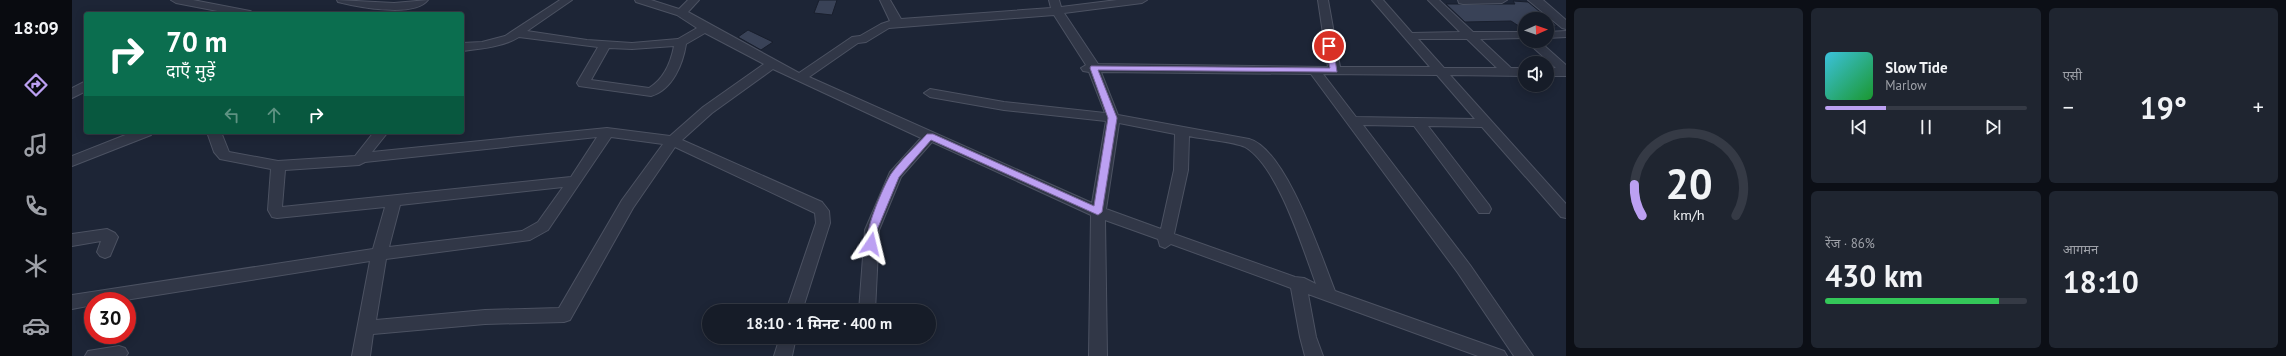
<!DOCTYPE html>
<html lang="hi">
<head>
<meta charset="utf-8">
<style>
  :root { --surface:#161c28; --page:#1f2530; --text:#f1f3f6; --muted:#9ea1a8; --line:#353a45; --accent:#bca0f2 }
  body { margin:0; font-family:"PT Sans","Noto Sans Devanagari",sans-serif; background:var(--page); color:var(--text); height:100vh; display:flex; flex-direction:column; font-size:15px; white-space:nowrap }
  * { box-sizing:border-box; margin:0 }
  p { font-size:13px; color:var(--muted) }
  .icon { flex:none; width:22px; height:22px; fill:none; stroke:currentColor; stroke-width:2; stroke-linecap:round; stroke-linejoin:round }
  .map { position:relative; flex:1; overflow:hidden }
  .drawer { display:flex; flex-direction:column; gap:8px; padding:8px; background:#0c0f16; width:720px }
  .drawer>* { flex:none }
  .guide { position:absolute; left:12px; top:12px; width:380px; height:122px; border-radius:4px; box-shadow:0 2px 10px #0003,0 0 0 1px var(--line); background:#0b6e4f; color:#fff; overflow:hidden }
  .needle { width:26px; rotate:88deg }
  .tools { position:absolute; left:1446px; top:12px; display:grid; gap:8px }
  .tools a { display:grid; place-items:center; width:36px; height:36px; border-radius:50%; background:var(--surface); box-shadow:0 2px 10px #0003,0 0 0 1px var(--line); font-size:20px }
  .speed { position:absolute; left:12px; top:292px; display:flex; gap:8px; font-size:20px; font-weight:700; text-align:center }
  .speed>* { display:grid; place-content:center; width:52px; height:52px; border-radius:50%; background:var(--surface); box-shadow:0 2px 10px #0003,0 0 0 1px var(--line); line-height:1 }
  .speed .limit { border:6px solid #d22; background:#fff; color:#111 }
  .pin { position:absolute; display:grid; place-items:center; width:34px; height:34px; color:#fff; margin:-17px; border:2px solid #fff; border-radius:50%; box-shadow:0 1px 4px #0007 }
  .me { position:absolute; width:44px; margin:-22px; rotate:10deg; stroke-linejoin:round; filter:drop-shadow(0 0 3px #0008) }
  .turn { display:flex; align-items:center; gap:14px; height:84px; padding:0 16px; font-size:18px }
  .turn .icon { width:52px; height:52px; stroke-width:2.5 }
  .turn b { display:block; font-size:28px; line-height:34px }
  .lanes { display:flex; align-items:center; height:38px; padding:0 16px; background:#0003; justify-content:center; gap:20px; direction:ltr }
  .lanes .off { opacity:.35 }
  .big { font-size:30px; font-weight:700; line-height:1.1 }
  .drawer .widget { flex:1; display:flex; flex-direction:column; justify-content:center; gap:6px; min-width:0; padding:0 14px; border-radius:6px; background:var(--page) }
  .drawer .dial { align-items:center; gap:0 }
  .dial svg { height:104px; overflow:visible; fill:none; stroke:var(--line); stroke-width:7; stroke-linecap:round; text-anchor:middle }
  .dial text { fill:var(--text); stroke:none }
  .song { display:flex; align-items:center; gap:12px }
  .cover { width:48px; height:48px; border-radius:6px; background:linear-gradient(135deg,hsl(190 70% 55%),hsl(130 70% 35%)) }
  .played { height:4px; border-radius:2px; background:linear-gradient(90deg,var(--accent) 30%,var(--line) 30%) }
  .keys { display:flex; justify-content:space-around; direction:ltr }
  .heat { display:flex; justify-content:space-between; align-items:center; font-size:22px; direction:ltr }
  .charge { height:6px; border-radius:3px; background:linear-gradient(90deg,#34c759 86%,var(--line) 0) }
  .drawer .tiles { flex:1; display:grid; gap:8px; grid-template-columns:repeat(3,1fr) }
  .widget:first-child { grid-row:span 2 }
  .trip { position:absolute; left:630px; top:304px; width:234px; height:40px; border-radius:20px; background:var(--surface); box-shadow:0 2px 10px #0003,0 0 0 1px var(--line); font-weight:700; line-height:40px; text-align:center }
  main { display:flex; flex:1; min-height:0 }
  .dock { display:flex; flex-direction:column; width:72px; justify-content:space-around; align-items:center; background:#090b10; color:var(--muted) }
  .dock .icon { width:28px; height:28px }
  .dock .current { color:var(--accent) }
  .dock b { font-size:18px; color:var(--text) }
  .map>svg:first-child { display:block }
</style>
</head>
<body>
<main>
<nav class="dock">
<b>18:09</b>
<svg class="icon current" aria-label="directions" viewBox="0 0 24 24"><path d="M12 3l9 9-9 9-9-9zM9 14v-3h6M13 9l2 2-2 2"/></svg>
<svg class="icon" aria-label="music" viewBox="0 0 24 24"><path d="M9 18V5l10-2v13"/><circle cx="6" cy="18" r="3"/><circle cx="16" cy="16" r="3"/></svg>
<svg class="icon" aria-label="phone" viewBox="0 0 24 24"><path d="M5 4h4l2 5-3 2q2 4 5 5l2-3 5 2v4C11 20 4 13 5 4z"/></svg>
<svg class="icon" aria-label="climate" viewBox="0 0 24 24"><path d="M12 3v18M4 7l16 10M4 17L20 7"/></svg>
<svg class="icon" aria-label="car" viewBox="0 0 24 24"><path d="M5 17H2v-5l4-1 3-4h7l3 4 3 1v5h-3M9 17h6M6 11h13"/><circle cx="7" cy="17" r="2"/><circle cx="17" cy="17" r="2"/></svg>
</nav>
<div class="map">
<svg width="1494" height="356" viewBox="0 0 1494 356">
  <rect width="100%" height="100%" fill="#1d2536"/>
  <path fill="#394257" stroke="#191f2d" d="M747,0H765L760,15L742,13Z
    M1441,1L1456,2L1485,26H1475V19H1453V30L1439,21L1393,22L1374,4H1443Z
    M676,30L701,42L689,50L666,37Z"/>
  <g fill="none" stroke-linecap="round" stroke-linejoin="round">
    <defs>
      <path id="minor" d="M99,0H121L178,11L184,14H161L104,3Z
        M265,0L322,3L356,0C342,18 286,7 266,2Z
        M488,0H500L455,31L515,40L560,43L606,39L625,28L605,15L564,2L563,0H579L607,9L616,0H627L616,12L727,73L780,37L788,36L809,24L818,21L808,0H818L829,19L979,8L977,0H987L989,7L1045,0H1075L1070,3L992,13L1026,64L1256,67L1246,0H1256L1268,67H1358L1300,0H1311L1340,33L1388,32L1356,0H1367L1401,32H1453V38L1408,39L1439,68H1453V76L1378,75L1494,204V218L1489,217L1410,127L1356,126L1417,205L1419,209L1417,213H1407L1342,126L1291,125L1398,265L1461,356H1442L1386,273L1239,74L1029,72L1046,115L1177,139C1214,149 1249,256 1263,291L1432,351L1435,356H1406L1236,294L1244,337L1251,356H1233L1228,337L1219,288L1099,244L1093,248L1088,246L1086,239L1033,220L1035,356H1017L1019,215L860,142L829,177L807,230L803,311H787L793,230L818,172L849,138L701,69L640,113L610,140L750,202L757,211L758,223L730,311H714L744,223L743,213L603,147L561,208L498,320L492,322L413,324L301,334L298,356H280L298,261L47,301H21V305L0,309V295L301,249L313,207L205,218L200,217L196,210L199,169L148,159L142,152L135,132H149L157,152L206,161L283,156L302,132H316L300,152L535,128L598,136L631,107L692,64L633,33L614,44C611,63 601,90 579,96L507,86L505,83L526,47L447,37C431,47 408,49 390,51V43L410,42L433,36ZM982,15L1014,65L1009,68L1011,71L1017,72L1033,113L932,102L858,89L852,93L858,97L932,110L1034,121L1020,203L737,77L786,43L794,42L817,28ZM1346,39H1395L1425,68H1372ZM602,46C599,62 592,79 577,88L519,80L537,48L560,49ZM1251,74L1365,75L1403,119L1284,117ZM1047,123L1103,134L1102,170L1089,229L1034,209ZM1117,136C1129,139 1164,142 1173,147C1206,166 1231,249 1244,284L1232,278L1223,277L1102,234L1116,170ZM525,137L499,177L210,207L213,170L287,165L293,162ZM539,137L591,144L550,200L487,308L413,310L304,320L314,259L458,240L476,230ZM491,187L466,222L450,231L317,247L328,205Z
        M1386,0H1435L1430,3L1391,4L1387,3Z
        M1456,0H1471L1494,20V29L1490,28Z
        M1494,31V37L1475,38V32Z
        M1454,41H1467L1494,65V76H1475V68H1484Z
        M14,81V91L0,98V88Z
        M61,132H81L79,135L0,166V156Z
        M35,229L43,233L46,237L38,256L33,258L28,256L25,252L29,241L0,246V234Z
        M708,337H724L720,356H702Z
        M47,346L53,348L56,353L54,356H13L16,351Z"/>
    </defs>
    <use href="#minor" stroke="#4c5262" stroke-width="2"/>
    <use href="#minor" fill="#313747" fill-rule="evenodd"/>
  </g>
  <path fill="#bca0f2" stroke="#7a689d" d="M1257,44L1261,46L1265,72L1026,70L1045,118L1030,212L1026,215L859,140L827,177L805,230L802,246H796C790,235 812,185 819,174C829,160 843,147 855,134H861L1022,206L1036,118L1018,68L1019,66L1258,68L1253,46Z"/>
</svg>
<div class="tools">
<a><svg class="needle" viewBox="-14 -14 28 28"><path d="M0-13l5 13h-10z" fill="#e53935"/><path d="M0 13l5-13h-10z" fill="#9ea1a8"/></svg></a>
<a><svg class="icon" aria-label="sound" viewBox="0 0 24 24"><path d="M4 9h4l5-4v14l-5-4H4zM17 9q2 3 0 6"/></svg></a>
</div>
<div class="speed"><div class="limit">30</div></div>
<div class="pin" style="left:1257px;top:46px;background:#d93025"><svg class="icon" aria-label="arrive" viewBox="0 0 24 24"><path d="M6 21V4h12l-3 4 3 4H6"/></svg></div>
<svg class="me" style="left:799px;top:244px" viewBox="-20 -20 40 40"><path d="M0-17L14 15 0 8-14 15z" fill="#bca0f2" stroke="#fff" stroke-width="4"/></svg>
<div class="trip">18:10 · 1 मिनट · 400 m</div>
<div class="guide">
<div class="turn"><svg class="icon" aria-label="right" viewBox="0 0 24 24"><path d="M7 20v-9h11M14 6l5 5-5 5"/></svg><div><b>70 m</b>दाएँ मुड़ें</div></div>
<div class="lanes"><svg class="icon off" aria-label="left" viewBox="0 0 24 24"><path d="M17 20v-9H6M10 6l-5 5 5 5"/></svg><svg class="icon off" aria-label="ahead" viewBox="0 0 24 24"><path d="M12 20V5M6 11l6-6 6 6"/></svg><svg class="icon" aria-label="right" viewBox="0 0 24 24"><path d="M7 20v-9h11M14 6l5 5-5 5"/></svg></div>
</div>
</div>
<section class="drawer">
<div class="tiles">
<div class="widget dial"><svg viewBox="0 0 100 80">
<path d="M14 69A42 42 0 1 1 86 69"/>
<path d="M14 69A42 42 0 0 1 8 45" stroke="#bca0f2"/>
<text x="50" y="56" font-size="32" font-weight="700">20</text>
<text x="50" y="72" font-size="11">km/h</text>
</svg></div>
<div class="widget">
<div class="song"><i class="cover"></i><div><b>Slow Tide</b><p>Marlow</p></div></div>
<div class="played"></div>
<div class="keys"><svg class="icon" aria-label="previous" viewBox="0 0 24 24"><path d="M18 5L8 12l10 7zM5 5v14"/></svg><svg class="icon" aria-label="pause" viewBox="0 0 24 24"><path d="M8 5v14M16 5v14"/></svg><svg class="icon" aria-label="next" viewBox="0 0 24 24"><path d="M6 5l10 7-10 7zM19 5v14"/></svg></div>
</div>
<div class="widget"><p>एसी</p>
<div class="heat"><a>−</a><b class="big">19°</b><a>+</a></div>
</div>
<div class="widget"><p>रेंज · 86%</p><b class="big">430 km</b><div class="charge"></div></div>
<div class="widget"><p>आगमन</p><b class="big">18:10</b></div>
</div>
</section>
</main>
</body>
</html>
